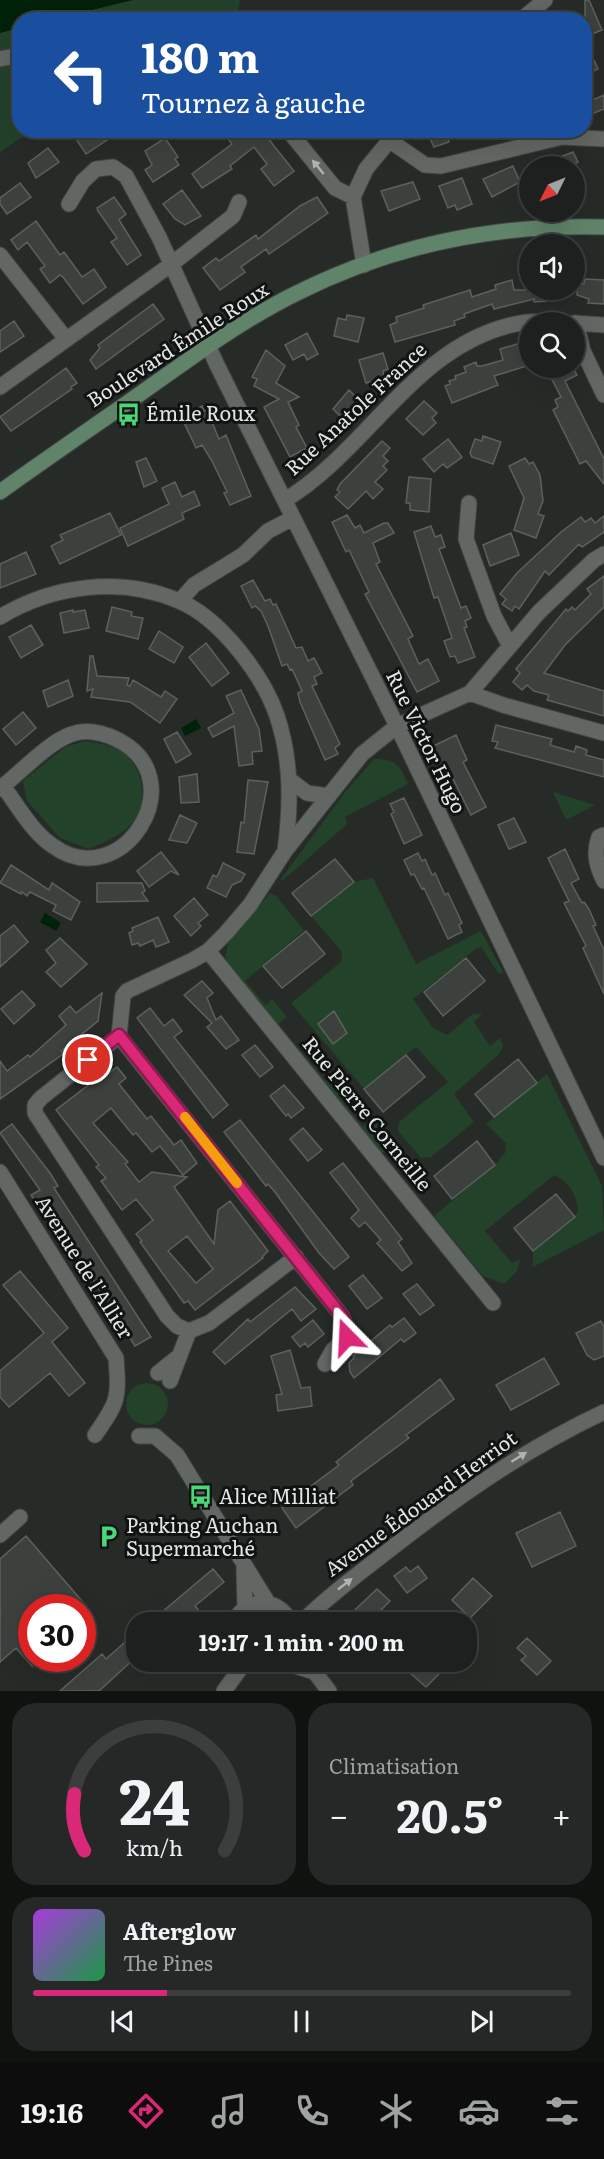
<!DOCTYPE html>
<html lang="fr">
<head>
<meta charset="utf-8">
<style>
  :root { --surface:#1d201e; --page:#252827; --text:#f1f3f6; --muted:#a0a3a4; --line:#3b3e3c; --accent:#db2777 }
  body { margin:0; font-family:Literata,serif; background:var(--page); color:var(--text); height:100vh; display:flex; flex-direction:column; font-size:22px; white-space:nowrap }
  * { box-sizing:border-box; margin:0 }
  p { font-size:20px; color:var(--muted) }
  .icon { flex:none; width:33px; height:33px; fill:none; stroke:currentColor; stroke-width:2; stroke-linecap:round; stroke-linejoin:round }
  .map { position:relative; height:1691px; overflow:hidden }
  .sheet { display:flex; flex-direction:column; gap:12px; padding:12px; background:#101210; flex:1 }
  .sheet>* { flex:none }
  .guide { position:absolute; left:12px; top:12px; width:580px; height:126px; border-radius:24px; box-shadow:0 6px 24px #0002,0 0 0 2px var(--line); background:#1a4fa0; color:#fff; overflow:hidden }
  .needle { width:39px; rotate:227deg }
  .fabs { position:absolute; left:519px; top:156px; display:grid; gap:12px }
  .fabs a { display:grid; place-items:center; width:66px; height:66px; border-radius:50%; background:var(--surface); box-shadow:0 6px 24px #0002,0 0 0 2px var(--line); font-size:30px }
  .speed { position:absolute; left:18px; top:1594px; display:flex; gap:12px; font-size:30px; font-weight:700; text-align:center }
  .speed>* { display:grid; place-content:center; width:78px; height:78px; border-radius:50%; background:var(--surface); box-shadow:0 6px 24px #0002,0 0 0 2px var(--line); line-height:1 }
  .speed .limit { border:9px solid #d22; background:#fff; color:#111 }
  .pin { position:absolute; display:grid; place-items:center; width:51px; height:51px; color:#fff; margin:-26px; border:3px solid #fff; border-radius:50%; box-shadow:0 2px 6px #0007 }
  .me { position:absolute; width:66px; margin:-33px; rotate:339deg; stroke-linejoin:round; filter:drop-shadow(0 0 4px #0008) }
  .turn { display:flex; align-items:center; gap:21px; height:126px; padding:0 30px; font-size:27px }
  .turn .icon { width:78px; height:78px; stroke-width:2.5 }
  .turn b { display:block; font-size:42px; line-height:51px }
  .big { font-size:45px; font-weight:700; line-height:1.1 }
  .sheet .tile { flex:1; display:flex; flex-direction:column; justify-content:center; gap:9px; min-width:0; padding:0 21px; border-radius:24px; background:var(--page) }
  .sheet .dial { align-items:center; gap:0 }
  .dial svg { height:156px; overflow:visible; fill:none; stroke:var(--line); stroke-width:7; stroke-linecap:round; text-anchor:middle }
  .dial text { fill:var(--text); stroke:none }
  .song { display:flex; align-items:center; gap:18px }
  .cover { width:72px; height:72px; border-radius:9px; background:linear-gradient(135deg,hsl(280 70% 55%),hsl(140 70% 35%)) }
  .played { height:6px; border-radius:3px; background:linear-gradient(90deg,var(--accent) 25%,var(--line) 25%) }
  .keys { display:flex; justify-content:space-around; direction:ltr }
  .heat { display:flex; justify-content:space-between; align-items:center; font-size:33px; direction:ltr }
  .sheet .tiles { flex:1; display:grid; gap:12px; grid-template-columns:1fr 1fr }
  .tile:last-child { grid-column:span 2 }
  .trip { position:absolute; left:126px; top:1612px; width:351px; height:60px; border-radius:24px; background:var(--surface); box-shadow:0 6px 24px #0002,0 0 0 2px var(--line); font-weight:700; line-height:60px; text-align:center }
  .tabs { display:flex; height:96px; justify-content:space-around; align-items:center; background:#0c0d0c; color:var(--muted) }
  .tabs .icon { width:42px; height:42px }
  .tabs .selected { color:var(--accent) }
  .tabs b { font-size:27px; color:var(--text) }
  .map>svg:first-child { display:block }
</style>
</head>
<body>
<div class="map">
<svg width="604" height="1691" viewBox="0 0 604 1691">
  <rect width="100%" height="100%" fill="#272b28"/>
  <path fill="#22422a" d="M0,0H240L237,19L20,20V130L31,131L0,152Z
    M85,741C95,743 108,744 117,749C142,761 150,800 133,822C122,836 104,842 89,849L60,838L27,801L23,781L65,747Z
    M374,759C396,759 400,765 408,784L345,817L347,824L282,881L281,879L346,791Z
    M553,792L595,805L566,820Z
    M373,878L416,964L481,931L503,972L499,974L481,947L477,948L413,999L433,1028L447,1035L473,1014H482L474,1022L490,1046L500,1038L503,1046L500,1053L454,1094L474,1122L431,1157L421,1158L398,1131L399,1122L448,1082L416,1047L364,1089L291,1003L341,962L342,952L311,916L354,882Z
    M270,893L276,896L304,930L245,981L266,1005L272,999L287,1017L278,1024L326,1081L335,1074L350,1092L341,1099L363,1127L373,1119L389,1139L391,1149L380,1154L231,970L225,958L228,943Z
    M547,1074L602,1186L604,1230L533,1267V1251L578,1212C578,1197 569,1181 554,1175L485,1231L512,1263L520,1259L517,1271L504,1284L483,1276L434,1216L495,1165L505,1153L506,1143L486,1124Z
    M126 1404a21 21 0 1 1 42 0a21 21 0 1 1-42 0Z"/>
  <path fill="#002209" d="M0,0H133L55,19L20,20L19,28L0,33Z
    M196,719L201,728L185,736L181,728Z
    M45,913L61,923L56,931L40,922Z"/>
  <path fill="#3d413e" stroke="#5d615e" stroke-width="1.5" fill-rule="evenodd" d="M585,0H589L602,30L585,37Z
    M585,41L598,69L585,75Z
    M604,95V109L589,115L585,103Z
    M89,130H101L107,140L86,154L76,139Z
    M221,130H275L267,137L294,171L274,186L261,169L267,164L254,147L230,166L232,169L202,188L192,174L232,144Z
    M426,130H445L449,142L434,147Z
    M165,138L178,157L175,159L179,165L153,182L145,170L152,165L145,151Z
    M48,148L59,162L36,178L28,163Z
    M573,152L578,162L571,166H537Z
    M513,166L520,182L492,197L483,179Z
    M462,178L472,204L457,210L455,205L448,208L439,186Z
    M413,182L420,199L389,211L381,191Z
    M20,183L31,197L7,214L0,204V198Z
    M182,190L201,216L185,225L175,219L163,204Z
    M114,197L126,214L119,220L141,255L127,265L111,242L117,238L98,211L97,208Z
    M317,197L328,213L269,254L266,249L241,267L245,272L220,290L203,268L216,258L219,261L256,235L258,239L300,206Z
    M36,221L60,255L64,252L82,277L94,269L106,287L83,304L63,277L60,275L50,283L40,269L45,266L27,242L18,250L11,240Z
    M585,279L604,280V304L588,303L589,299L577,295V283L584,284Z
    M512,280L514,290H554L555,293L546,296V301L534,302V299L494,309L492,304L464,314L465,317L454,321L455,325L395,342L390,325L397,322L396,317L424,308L423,305L470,290L472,297L496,289L495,285Z
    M153,304L164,319L96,369L90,360L100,348L98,345Z
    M347,315L364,318L358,342L334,336L338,318L346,320Z
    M14,321L24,336L0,352V331Z
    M307,333L318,354L307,360L304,354L293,360L285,345Z
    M524,342L530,365L494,376L498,385L452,403L445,386L450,384L449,381L456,379L455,376L466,372L464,367L476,362L477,366H482L503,360L500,349Z
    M266,350L285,366L276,383L299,397L288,402L299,425L296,427L307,448L290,457L264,407L279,399L254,386L257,379L252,377Z
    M383,353L388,369L383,371L384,378L366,383L359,360Z
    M66,368L77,383L71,387L72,389L11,431L0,417Z
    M546,368H573L577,375L565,381L604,459V484L586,461L580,464L553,410L558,407L555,400L561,397Z
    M349,390L366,407L347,423L333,409Z
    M424,401L437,413L432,418L436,423L423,435L406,419Z
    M202,406L204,411L207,410L219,439L226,435L251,496L230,505L224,493L227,492L212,461L202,445L196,448L181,416Z
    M483,436L501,442L493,464L472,457L470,453L475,439L482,441Z
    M448,439L462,457L447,468L443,464L434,472L423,459Z
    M382,441L390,448L383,456L388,461L383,466L387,470L375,482L383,489L373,499L366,491L348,509L335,497L340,492L337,490L340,484Z
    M146,458L157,481L144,487L136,462Z
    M525,458L529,464L533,462L540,475L543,501L538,514L544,516L536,538L514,530L524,498L509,466Z
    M409,477L431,479L429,512L410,510V503H406Z
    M175,482L182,497L194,491L200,505L182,513L184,519L128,546L120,528L169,504L162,488Z
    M110,513L121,535L60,564L51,546L63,540L60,535Z
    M347,515L355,528L360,525L364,533L384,523H388L394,533L373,543L380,562L376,564L413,636L408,639L419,664L428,659L439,681L417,692L365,594L369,592L349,550L346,552L332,522Z
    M604,516V532L582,547L579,544L549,575L545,571L519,609L515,606L512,611L502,604L506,599L500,594L517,573L561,532L581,517L585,522L591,518L595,523Z
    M431,526L435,537L441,535L445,547L439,549L461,608L466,606L471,618L465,621L467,627L464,628L475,657L458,663L455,656L450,657L444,641L452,638L438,597L434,598L414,532Z
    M511,533L519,555L490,566L483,545Z
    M26,552L36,574L0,588V564Z
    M604,576V607L565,645L544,673L604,691V716L547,700L549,695L534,691L527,685L522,690L513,682L520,673L516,669L566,609L568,611L572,607L575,610L591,594L587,589Z
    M253,580L265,601L270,599L273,605L276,604L296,648L302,647L308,661L314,658L322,673L314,677L317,684L312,686L340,744L335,748L338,754L325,760L300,702L298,693L302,691L292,669L290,670L287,664L282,666L268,626L261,611L255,606L252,608L241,586Z
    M112,607L132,612L131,616L143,618L138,639L106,631Z
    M73,610V612L85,610L89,628L64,633L60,613Z
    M31,625L43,645L21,658L9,637Z
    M159,631L183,647L174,663L149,649Z
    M206,643L229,673L212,686L189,657Z
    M90,656H93L97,676L129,678L127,685L130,686L133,680L161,697L165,691L177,699L160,723L130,702L91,697L93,689L87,691Z
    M68,680L73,696L48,707L43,691Z
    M241,690L259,729L262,751L252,752L253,764L239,766L234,726L213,737L208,728L234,713L226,696Z
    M23,712L36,728L16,745L3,729Z
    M496,725L552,739L550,745L574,752L576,746L587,750L586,755L604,760V777L495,748L498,742L492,741Z
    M177,732L191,754L176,763L164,739Z
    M456,735L467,760L463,762L486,807L471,815L448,769L445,770L431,747Z
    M197,774L199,802L181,803L179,777Z
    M248,780L268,782L254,854L237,852L241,822L244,823Z
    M404,798L422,835L404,844L391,814L394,812L390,804Z
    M180,815L197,823L187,843L169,840Z
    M514,818L526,842L509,849L498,825Z
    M565,849L579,879L571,883L582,903L584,902L589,909L596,925L593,926L604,950V994L583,948L586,946L564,903L569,901L548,858Z
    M161,852L179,875L171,871L149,887L137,871Z
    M418,853L422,861L425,859L432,875L435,873L445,895L448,893L462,923L459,925L462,932L448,939L424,888L422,889L414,874L411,875L404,860Z
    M335,859L354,882L311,916L292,893Z
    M223,863L245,874L241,881L232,885L226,897L207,888L213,875L217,877Z
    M11,865L49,890L52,883L80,902L71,920L53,911L56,905L30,892L27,896L22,892L21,894L0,883Z
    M97,883H142L145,891L142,893L148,901L97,902Z
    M194,898L208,915L198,923L201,926L191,936L174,916Z
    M158,917L169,942L156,947L153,940L140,946L138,943L132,945L129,933L133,931L132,928Z
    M14,925L28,942L0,967V936Z
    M306,931L325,954L282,988L263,966Z
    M60,938L87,964L61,987L46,972L56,963L46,950Z
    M466,958L485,981L443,1016L424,992Z
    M202,981L213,993L207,998L216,1020L221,1016L239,1040L226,1049L207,1027L212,1023L184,995Z
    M22,991L35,1005L14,1024L1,1009Z
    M102,993L98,1021L61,1051L63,1054L0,1099V1061L7,1071L28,1055L30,1057L66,1025L59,1016L70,1006L76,1013Z
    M150,1008L164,1026L173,1019L182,1031L174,1037L228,1105L213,1118L137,1018Z
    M334,1011L347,1033L333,1044L318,1024Z
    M255,1045L273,1067L260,1077L242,1055Z
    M406,1055L425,1077L383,1112L364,1089Z
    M518,1059L537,1083L494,1117L475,1094Z
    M117,1067L126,1078L119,1084L147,1119L151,1116L174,1145L181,1140L197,1163L183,1175L160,1146L152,1152L136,1133L133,1135L111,1108L93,1123L128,1162L125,1164L139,1182L152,1172L187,1177L174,1187L214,1244L218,1210L230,1201L268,1251L262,1257L263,1258L195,1310L188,1301L184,1303L140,1242L142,1241L136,1234L153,1220L136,1199L122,1210L101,1181L106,1178L96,1167L99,1165L56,1110L96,1079L104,1073L106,1075ZM187,1236L213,1269L196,1283L168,1251Z
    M284,1085L304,1108L291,1118L288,1114L286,1116L270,1096Z
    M240,1120L349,1257L334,1269L319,1253L275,1192L268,1184L266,1186L224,1132Z
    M12,1124L50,1173L58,1186L54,1188L151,1337L135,1346L69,1242L67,1243L42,1204L38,1206L31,1195L40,1190L0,1133Z
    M303,1128L322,1150L308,1161L290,1139Z
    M477,1141L495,1165L452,1199L434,1176Z
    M343,1163L402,1239L398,1242L412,1263L402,1271L377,1243L381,1240L365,1222L359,1227L351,1218L359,1210L330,1173Z
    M556,1194L575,1217L533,1251L514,1228Z
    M20,1271L68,1328L52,1342L85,1383L69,1396L50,1373L9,1407L0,1397V1371L44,1333L3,1285Z
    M363,1275L382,1298L367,1309L349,1286Z
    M417,1284L434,1305L420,1315L403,1294Z
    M295,1287L316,1309L301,1321L292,1309L225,1364L213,1352L248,1319L250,1322Z
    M404,1318L416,1333L404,1342L401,1339L354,1378L350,1372L349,1363L354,1358L353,1356L390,1325L392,1327Z
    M313,1320L324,1334L308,1347L305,1343L300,1347L292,1337Z
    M601,1321L604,1327V1356L594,1360L587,1355L576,1333Z
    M290,1350L301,1388L310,1387L312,1406L278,1411L276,1395L282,1394L271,1356Z
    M544,1358L559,1384L511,1410L496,1385Z
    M440,1379L454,1399L406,1435L409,1438L351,1481L353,1485L296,1528L282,1508L339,1465L336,1462Z
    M560,1512L576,1546L532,1567L516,1533Z
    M26,1536L88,1608H32V1666L16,1648L0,1662V1559Z
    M418,1566L427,1578L407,1593L394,1576L406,1567L410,1572Z
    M213,1569L224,1582L195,1606L210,1623H149Z
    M473,1578L492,1596L470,1618L452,1600Z
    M377,1589L390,1601L368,1623H341Z
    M527,1638L551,1661L537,1675L521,1660L526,1656L517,1648Z
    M125,1642L136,1657L99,1691H60L102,1654L106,1659Z
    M420,1662H434L442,1671L426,1687L409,1672Z"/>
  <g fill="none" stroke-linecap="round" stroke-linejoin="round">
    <defs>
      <path id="minor" d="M521,20L545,0
        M0,59L20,55
        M288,130L335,188L353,197
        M389,140L425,165L441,166L562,137L604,139
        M69,204L83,181L96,169L113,167L126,176L159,237L217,365L397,726L604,1158
        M0,255L66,339
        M364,265L353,197L366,169L398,130
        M574,323L604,325
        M576,323L583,351L604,395
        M0,387L169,266L233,216L239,202
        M285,500C370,449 420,336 527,322C537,321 548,322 559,322
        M469,503L466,539L494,616L510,646
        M180,601L194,585L243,555L268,531L293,518
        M0,617C53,585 120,576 179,601C220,618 263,675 277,716C292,761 291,805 285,851
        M470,693L539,612L594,560L604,554
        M290,780L307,793L329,796
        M0,789L3,786C22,771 50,741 72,734C86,729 103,733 116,739C197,778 122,896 53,846C32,832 18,806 3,786
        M604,835L599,837C593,853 597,867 604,881
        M208,951L493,1303
        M119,1036L123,996L127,991L193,960L208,951L226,933L250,905L285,851L362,754L397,726L470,693L503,705L604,733
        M119,1036L41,1098L35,1105V1113L167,1316L177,1326L189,1331L170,1381
        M119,1036L342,1316L347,1328V1337L333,1350L325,1364
        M0,1172L116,1358C119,1398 119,1401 95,1435
        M189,1331L209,1323L296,1257
        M158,1373L177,1358
        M139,1436H155L177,1455L268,1603
        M0,1535L20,1517
        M244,1568L245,1607
        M233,1623C245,1597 279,1596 291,1623
        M301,1623C329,1595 361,1572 393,1547C460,1495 527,1448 604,1412
        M250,1662L261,1665L274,1662
        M283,1662L314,1672
        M307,1662L329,1691
        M224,1691L245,1662"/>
      <path id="secondary" d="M0,492C43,461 87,431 130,401C184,363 238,322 297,293C393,245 497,224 604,227"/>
    </defs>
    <use href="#minor" stroke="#434644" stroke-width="17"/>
    <use href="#secondary" stroke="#434644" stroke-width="17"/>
    <use href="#minor" stroke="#636763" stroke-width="15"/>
    <use href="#secondary" stroke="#608469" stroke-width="15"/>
  </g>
  <defs><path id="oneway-solid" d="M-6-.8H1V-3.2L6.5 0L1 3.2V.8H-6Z" transform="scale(1.5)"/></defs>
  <g fill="#b0b3b0">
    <use href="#oneway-solid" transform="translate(318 167) rotate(-129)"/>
    <use href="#oneway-solid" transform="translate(519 1457) rotate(-32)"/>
    <use href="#oneway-solid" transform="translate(345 1584) rotate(-38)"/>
  </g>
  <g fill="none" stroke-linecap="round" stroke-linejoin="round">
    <defs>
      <path id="route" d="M88,1060L119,1035L342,1316L347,1328V1337"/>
    </defs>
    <use href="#route" stroke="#8e194d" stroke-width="15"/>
    <use href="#route" stroke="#db2777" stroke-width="10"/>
    <path stroke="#f59e0b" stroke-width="10" d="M185,1117L237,1183"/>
  </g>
  <defs>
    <symbol id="bus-bare" viewBox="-9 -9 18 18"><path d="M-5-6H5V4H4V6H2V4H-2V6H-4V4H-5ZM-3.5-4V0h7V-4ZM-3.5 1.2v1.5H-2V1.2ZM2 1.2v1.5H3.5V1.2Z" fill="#4bd677" stroke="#111312" stroke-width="2.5" paint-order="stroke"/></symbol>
    <symbol id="parking-bare" viewBox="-9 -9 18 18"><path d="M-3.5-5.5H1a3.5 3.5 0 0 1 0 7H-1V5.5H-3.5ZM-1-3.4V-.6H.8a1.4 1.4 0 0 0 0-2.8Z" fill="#4bd677" stroke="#111312" stroke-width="2.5" paint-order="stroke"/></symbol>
  </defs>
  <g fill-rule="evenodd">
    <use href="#bus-bare" x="112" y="398" width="33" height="33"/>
    <use href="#bus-bare" x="184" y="1480" width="33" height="33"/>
    <use href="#parking-bare" x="92" y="1520" width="33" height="33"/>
  </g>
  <g text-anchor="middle" stroke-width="6" stroke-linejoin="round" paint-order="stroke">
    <g font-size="20" fill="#e3e6e4" stroke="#111312">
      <text transform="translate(178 345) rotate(-33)" y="7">Boulevard Émile Roux</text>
      <text transform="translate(356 409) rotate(-43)" y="7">Rue Anatole France</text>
      <text transform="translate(426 742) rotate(64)" y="7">Rue Victor Hugo</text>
      <text transform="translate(367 1114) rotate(51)" y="7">Rue Pierre Corneille</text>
      <text transform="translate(84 1267) rotate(58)" y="7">Avenue de l'Allier</text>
      <text transform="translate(421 1504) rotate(-36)" y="7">Avenue Édouard Herriot</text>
    </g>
    <g font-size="20" fill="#e3e6e4" stroke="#111312" text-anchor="start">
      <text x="146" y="421">Émile Roux</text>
      <text x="219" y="1504">Alice Milliat</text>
      <text x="126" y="1533">Parking Auchan<tspan x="126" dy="23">Supermarché</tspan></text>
    </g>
  </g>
</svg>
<div class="fabs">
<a><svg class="needle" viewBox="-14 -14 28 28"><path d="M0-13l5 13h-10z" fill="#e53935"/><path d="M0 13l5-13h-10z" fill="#a0a3a4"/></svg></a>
<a><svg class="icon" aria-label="sound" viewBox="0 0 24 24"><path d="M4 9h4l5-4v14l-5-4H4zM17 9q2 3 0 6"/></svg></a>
<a><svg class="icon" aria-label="search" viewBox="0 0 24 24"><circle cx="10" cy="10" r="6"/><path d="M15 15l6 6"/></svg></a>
</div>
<div class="speed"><div class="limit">30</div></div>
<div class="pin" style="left:88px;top:1060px;background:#d93025"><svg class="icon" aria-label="arrive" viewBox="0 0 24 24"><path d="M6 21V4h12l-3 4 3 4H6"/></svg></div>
<svg class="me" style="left:347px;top:1337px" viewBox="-20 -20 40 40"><path d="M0-17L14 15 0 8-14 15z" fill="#db2777" stroke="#fff" stroke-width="4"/></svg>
<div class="trip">19:17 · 1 min · 200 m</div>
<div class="guide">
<div class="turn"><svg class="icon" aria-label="left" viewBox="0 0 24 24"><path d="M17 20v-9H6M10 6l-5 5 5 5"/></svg><div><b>180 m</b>Tournez à gauche</div></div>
</div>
</div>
<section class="sheet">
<div class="tiles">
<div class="tile dial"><svg viewBox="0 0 100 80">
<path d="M14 69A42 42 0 1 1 86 69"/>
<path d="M14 69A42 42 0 0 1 9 40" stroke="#db2777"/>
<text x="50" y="56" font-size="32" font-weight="700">24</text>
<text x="50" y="72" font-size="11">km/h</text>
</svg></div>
<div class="tile"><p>Climatisation</p>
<div class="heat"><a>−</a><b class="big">20.5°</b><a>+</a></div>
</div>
<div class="tile">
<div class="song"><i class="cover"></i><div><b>Afterglow</b><p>The Pines</p></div></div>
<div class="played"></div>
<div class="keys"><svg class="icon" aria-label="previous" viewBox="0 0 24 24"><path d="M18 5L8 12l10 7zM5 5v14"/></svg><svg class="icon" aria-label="pause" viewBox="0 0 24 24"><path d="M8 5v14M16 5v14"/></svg><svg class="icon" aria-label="next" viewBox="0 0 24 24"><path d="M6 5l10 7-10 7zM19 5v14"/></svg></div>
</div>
</div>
</section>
<nav class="tabs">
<b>19:16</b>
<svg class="icon selected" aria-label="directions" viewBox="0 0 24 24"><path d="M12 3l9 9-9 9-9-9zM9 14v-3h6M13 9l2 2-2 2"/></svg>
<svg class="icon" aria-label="music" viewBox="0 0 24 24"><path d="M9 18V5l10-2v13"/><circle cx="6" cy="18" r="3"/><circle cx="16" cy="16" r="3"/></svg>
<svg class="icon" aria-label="phone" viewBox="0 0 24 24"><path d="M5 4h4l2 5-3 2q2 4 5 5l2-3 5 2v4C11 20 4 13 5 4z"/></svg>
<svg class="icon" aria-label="climate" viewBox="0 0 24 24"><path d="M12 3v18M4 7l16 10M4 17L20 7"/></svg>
<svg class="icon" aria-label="car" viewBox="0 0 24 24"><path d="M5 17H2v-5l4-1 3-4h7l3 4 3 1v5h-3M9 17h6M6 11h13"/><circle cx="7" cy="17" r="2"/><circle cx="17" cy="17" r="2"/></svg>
<svg class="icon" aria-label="filters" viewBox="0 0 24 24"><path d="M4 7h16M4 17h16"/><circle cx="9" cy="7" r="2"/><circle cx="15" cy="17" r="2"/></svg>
</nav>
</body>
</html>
